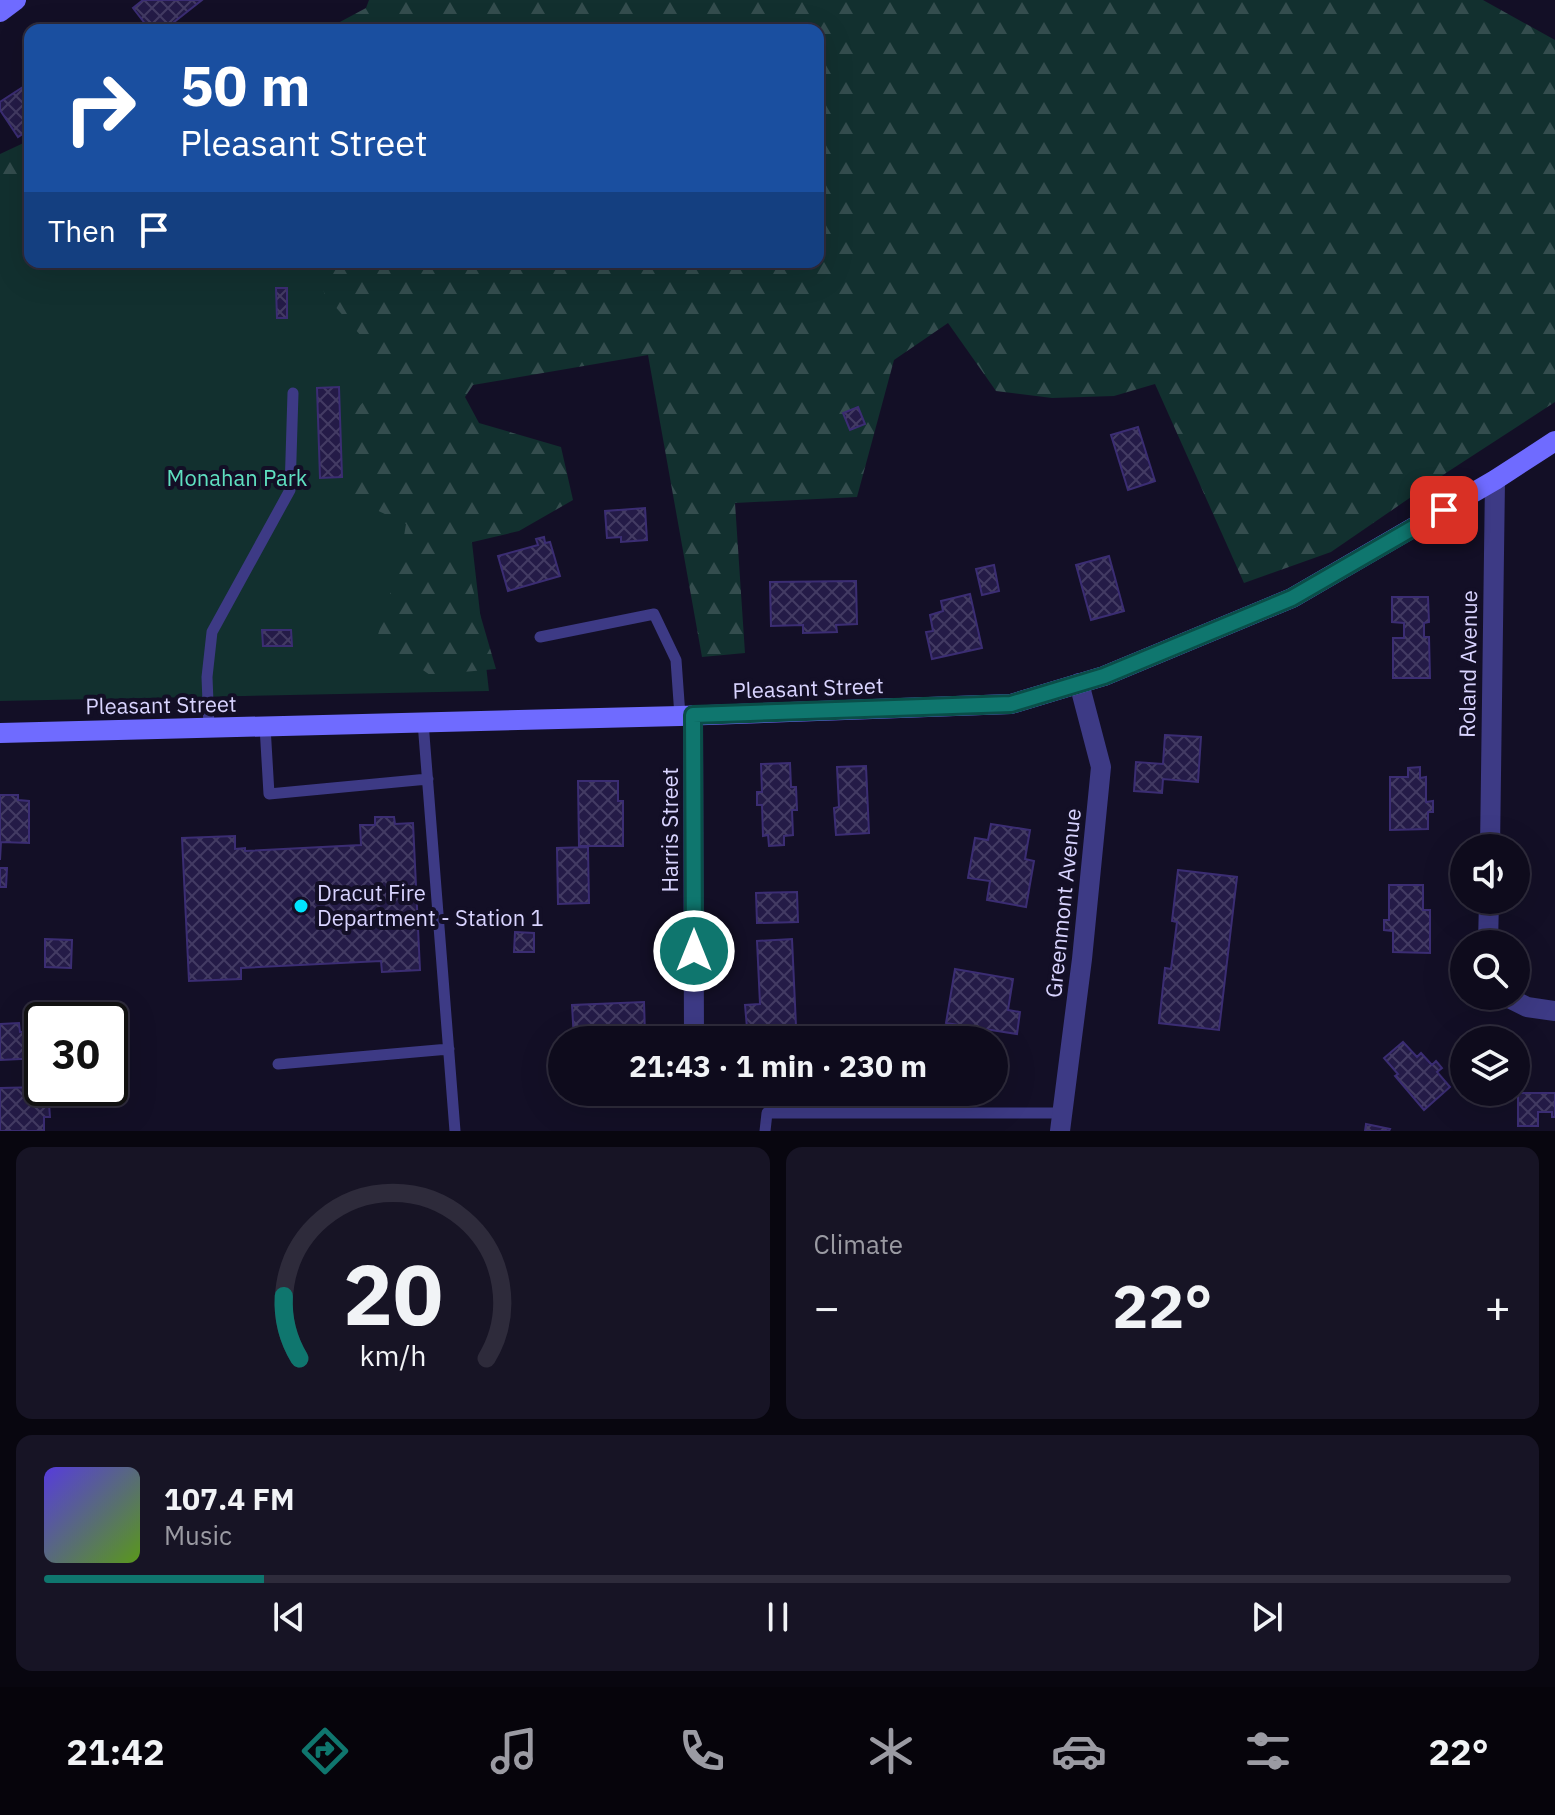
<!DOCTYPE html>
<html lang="en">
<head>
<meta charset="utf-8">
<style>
  :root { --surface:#0e0b1c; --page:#171425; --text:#f1f3f6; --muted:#9b9ba3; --line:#2e2b3b; --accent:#0f766e }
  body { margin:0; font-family:"IBM Plex Sans",sans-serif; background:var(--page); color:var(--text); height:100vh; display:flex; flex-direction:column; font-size:30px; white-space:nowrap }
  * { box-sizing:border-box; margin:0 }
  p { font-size:26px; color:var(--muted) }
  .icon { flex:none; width:44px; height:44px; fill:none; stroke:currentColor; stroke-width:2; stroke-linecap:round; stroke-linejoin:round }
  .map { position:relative; height:1131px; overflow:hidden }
  .drawer { display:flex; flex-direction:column; gap:16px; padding:16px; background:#08060f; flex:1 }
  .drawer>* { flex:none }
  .hud { position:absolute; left:24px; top:24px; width:800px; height:244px; border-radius:16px; box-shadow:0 8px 32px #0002,0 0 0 2px var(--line); background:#1a4fa0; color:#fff; overflow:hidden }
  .fabs { position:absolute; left:1450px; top:834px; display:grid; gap:16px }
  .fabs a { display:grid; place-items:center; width:80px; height:80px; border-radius:50%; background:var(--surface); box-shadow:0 8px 32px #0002,0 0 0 2px var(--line); font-size:40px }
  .speed { position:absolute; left:24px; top:1002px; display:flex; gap:16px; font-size:40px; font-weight:700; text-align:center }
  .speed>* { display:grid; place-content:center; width:104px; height:104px; border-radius:50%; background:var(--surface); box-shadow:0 8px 32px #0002,0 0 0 2px var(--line); line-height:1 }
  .speed .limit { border:4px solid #111; border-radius:12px; background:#fff; color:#111 }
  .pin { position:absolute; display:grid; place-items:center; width:68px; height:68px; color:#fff; margin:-34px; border-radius:16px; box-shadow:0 4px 12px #0006 }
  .me { position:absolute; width:88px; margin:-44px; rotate:0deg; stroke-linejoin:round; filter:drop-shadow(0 0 6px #0008) }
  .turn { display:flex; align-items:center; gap:28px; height:168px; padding:0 24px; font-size:36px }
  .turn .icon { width:104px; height:104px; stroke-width:2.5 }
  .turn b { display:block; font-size:56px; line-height:68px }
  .then { display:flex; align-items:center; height:76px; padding:0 24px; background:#0003; gap:16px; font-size:30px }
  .big { font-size:60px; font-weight:700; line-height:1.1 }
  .drawer .card { flex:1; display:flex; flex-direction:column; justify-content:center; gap:12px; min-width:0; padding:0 28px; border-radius:16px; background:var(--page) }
  .drawer .dial { align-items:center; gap:0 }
  .dial svg { height:208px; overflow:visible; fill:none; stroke:var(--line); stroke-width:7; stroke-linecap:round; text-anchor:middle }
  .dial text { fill:var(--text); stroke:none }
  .song { display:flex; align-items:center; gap:24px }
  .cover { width:96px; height:96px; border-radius:12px; background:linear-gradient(135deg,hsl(250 70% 55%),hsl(90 70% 35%)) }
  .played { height:8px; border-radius:4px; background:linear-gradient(90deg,var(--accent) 15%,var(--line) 15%) }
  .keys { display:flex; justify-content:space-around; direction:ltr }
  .heat { display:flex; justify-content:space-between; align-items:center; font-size:44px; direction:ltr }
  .drawer .tiles { flex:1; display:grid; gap:16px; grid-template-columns:1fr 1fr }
  .card:last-child { grid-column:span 2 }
  .trip { position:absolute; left:548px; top:1026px; width:460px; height:80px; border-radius:40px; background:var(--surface); box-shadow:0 8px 32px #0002,0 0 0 2px var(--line); font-weight:700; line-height:80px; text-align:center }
  .dock { display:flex; height:128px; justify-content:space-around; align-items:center; background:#06040b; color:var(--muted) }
  .dock .icon { width:56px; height:56px }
  .dock .active { color:var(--accent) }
  .dock b { font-size:36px; color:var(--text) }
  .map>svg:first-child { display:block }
</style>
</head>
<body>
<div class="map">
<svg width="1555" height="1131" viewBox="0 0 1555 1131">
  <defs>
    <pattern id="forest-firs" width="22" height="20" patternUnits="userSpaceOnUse" patternTransform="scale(2)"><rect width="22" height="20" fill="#12302f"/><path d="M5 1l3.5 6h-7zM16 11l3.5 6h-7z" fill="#344d4e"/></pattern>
    <pattern id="building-cross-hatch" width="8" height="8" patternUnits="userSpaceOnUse" patternTransform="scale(2)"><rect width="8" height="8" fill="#241b47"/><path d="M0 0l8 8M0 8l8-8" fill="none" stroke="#433b63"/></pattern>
  </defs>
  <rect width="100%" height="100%" fill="#130f26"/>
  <path fill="#12302f" d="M30,166V262H440L489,691L0,701V177Z"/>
  <path fill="url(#forest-firs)" d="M369,0H1483L1555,40V402L1449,471L1331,552L1244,583L1155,384L1114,396L1052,398L996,391L948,323L894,360L857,497L735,503L745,653L702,657L648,355L473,385L465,397L479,423L561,447L573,500L519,531L460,545L496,669L430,675L377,638L400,560L406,524L351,498L350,417L391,370L325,295L314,262H818V30H325L366,8Z
    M30,140V179L0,185V154Z"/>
  <path fill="url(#building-cross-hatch)" stroke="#3b2d73" stroke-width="2" d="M143,0H202L164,30H150L133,8Z
    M30,74V129L18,137L0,110V102L29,83L25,77Z
    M276,288H287V318H277Z
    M339,387L342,477L320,478L317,388Z
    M858,407L865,424L850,430L843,413Z
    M1138,427L1155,481L1128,490L1111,435Z
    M645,508L647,540L621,542V537L607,538L605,511Z
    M544,537L545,543L550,542L560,576L508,591L498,556L538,545L536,539Z
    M1109,556L1124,611L1091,620L1076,565Z
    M994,565L999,591L982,595L976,569Z
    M856,581L857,624L836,625L837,632L803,633V625L771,626L770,582Z
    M970,594L982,648L932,659L926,632L933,631L930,615L943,611L941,601Z
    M1392,597H1428L1429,622L1424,623V637H1429L1430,678H1393V638H1404V623L1392,622Z
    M262,630H291L292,646H263Z
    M1165,735L1201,737L1198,782L1163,779L1162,793L1134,791L1136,762L1163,764Z
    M790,763L791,787H796L797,810H792L793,835L784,836V845L769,846L768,835L763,836L762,805H757V792H762L761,764Z
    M866,766L869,833L836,835L834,808L839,807L837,767Z
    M1420,767V778L1426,777V802L1433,801V812H1428V829L1390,830V777H1408V768Z
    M578,781H618V801H623V846H579Z
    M0,795H18V800L29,801V843L1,842L0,860Z
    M375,817H394L395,824L413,823L420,970L382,972L381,961L241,968V979L189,981L182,838L235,836V849L245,848V851L361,845L360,825H375Z
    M991,824L1030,830L1025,859L1034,861L1026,907L987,900L990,881L968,878L975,838L988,840Z
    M588,847L589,903L558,904L557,848Z
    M0,868H7L6,887H0Z
    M1178,870L1237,877L1219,1030L1159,1023L1165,968L1171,969L1177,922L1172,921Z
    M1389,885H1423V910H1430V953L1393,952V931L1384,930V920H1389Z
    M797,892L798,922L757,923L756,893Z
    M515,932L534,933V952H514Z
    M45,939L72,940L71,968L45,967Z
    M792,939L796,1026L747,1028L745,1005L760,1004L757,941Z
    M955,969L1013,979L1008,1010L1020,1012L1017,1034L946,1023Z
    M644,1002L645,1034H622V1039L574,1040L572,1005Z
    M19,1023L20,1032L42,1031V1058L0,1060V1024Z
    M1403,1042L1417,1057L1421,1053L1432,1065L1436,1061L1442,1068L1437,1072L1450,1087L1424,1110L1395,1076L1398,1074L1384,1058Z
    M41,1087L42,1104H49L50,1117H44V1131H0V1088Z
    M1518,1093H1555V1117H1552V1112H1538V1126H1518Z
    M1366,1124L1390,1129L1389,1131H1365Z"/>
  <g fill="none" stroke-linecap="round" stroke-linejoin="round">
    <path stroke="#3d3a85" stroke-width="11" d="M540,637L654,614L676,660L680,716
      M423,722L455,1131
      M265,726L269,794L428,779
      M209,728L207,677L212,632L290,490L293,393
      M278,1064L449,1049
      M765,1131L767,1113H1062"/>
    <path stroke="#3d3a85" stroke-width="20" d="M693,715L694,1040
      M1490,848L1495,480
      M1488,944L1489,900
      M1505,996L1527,1007L1555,1011
      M694,1092V1096
      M1060,1131L1082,959L1101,767L1079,683"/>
    <path stroke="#6f6bff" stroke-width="20" d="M0,12L16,0
      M0,733L680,716L1011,704L1104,676L1292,598L1495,480L1555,441"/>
  </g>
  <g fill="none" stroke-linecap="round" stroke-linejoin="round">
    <defs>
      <path id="route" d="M694,951L693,715L1011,704L1104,676L1292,598L1444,510"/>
    </defs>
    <use href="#route" stroke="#0a4d48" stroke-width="20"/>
    <use href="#route" stroke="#0f766e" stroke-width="14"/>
  </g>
  <circle fill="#00e5ff" stroke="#130f26" stroke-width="3" cx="301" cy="906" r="8"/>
  <g text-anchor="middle" stroke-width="8" stroke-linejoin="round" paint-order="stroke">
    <g font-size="22" fill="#5fe0c0" stroke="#130f26">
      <text x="237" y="486">Monahan Park</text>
    </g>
    <g font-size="22" fill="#d9d4ff" stroke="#130f26">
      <text transform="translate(1468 664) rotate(-89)" y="8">Roland Avenue</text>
      <text transform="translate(808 688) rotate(-2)" y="8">Pleasant Street</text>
      <text transform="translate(161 705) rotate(-1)" y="8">Pleasant Street</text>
      <text transform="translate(670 830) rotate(-90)" y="8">Harris Street</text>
      <text transform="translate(1063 903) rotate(-84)" y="8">Greenmont Avenue</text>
    </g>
    <g font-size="22" fill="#d9d4ff" stroke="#130f26" text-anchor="start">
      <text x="317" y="901">Dracut Fire<tspan x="317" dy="25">Department - Station 1</tspan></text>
    </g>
  </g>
</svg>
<div class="fabs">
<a><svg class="icon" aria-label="sound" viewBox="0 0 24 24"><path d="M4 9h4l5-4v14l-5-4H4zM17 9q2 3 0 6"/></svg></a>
<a><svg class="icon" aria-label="search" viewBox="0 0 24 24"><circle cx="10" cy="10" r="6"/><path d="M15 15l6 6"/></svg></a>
<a><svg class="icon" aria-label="layers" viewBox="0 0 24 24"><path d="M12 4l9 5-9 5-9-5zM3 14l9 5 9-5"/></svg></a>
</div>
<div class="speed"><div class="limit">30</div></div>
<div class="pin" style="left:1444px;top:510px;background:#d93025"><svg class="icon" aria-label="arrive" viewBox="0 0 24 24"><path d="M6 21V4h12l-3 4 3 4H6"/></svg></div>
<svg class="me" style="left:694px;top:951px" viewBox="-20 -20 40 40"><circle r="17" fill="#0f766e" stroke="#fff" stroke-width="3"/><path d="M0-11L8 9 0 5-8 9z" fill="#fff"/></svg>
<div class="trip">21:43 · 1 min · 230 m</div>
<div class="hud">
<div class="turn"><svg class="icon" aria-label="right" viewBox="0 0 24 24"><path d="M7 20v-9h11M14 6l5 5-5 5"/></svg><div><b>50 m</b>Pleasant Street</div></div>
<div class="then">Then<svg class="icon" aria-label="arrive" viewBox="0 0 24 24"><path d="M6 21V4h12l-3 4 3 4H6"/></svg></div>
</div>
</div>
<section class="drawer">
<div class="tiles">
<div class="card dial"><svg viewBox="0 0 100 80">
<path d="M14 69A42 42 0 1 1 86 69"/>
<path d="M14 69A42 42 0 0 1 8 45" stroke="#0f766e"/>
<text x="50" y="56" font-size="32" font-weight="700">20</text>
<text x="50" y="72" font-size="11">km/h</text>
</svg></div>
<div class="card"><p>Climate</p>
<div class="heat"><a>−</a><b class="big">22°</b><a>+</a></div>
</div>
<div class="card">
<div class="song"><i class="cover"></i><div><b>107.4 FM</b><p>Music</p></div></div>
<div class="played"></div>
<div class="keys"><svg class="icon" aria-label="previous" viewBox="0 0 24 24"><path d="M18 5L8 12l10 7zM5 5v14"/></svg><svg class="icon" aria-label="pause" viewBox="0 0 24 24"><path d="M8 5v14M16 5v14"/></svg><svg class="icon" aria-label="next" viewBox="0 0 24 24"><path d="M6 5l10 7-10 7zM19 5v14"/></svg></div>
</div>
</div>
</section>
<nav class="dock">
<b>21:42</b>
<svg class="icon active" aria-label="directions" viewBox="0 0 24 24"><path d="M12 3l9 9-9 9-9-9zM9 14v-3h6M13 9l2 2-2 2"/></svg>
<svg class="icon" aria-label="music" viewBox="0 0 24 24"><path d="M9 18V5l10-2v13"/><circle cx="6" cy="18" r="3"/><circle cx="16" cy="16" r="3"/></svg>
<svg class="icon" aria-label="phone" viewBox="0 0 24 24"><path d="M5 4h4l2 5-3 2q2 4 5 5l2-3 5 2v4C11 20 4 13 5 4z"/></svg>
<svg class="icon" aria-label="climate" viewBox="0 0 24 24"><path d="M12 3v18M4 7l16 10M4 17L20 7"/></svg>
<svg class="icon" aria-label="car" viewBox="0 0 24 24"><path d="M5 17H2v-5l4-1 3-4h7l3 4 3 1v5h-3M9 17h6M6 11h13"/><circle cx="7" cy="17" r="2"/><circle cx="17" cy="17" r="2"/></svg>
<svg class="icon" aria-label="filters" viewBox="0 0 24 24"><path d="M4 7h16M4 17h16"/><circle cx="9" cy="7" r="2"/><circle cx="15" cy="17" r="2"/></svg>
<b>22°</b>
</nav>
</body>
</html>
